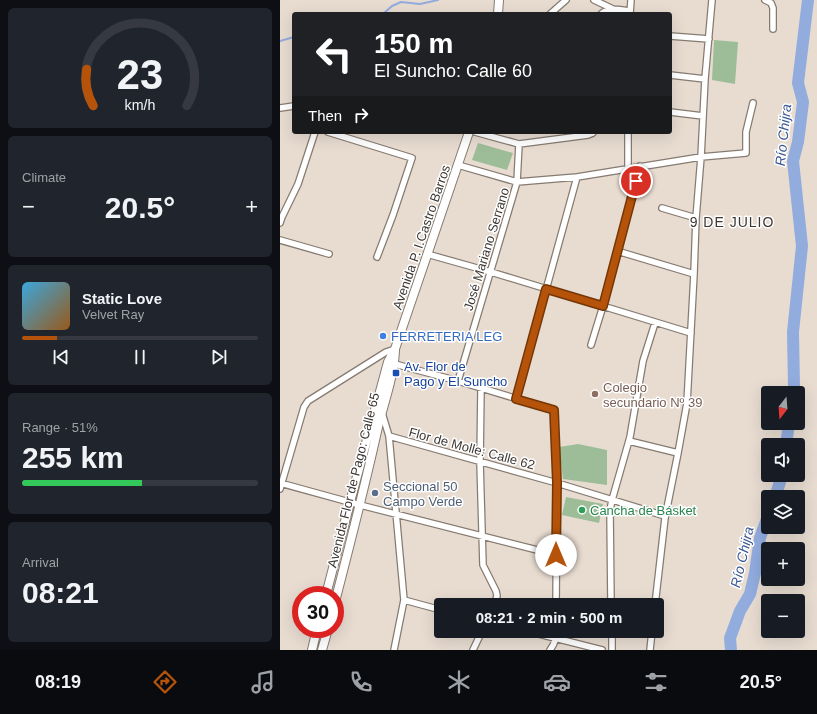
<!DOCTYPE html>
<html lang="en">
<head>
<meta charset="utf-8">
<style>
  :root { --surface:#171b24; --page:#20242c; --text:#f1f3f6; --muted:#9ea1a6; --line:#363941; --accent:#b45309 }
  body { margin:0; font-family:Arial,sans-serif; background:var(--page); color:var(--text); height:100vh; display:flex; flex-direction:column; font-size:15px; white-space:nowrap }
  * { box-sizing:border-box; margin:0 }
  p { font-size:13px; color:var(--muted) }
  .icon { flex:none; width:22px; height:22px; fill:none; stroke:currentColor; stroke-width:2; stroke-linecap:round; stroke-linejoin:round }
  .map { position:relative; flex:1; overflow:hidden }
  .panel { display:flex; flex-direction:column; gap:8px; padding:8px; background:#0d0f14; width:280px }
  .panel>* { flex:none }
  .guide { position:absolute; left:12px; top:12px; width:380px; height:122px; border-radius:4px; box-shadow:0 4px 16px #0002; background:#202124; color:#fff; overflow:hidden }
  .needle { width:26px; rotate:197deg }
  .tools { position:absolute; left:481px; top:386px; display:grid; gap:8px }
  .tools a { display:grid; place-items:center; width:44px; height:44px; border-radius:4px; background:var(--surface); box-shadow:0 4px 16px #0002; font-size:20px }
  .speed { position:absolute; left:12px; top:586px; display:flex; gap:8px; font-size:20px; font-weight:700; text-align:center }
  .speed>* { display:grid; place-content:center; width:52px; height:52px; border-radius:50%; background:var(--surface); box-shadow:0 4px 16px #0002; line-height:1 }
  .speed .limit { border:6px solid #d22; background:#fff; color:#111 }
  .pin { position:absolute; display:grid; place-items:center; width:34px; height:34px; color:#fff; margin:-17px; border:2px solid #fff; border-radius:50%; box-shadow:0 1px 4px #0007 }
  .me { position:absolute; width:44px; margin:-22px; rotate:0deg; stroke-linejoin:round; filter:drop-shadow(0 0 3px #0008) }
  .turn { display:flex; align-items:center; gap:14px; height:84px; padding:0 16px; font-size:18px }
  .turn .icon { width:52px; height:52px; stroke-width:2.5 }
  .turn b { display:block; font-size:28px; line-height:34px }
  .then { display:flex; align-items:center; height:38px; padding:0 16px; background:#0003; gap:8px; font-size:15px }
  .big { font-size:30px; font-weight:700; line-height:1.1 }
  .panel .tile { flex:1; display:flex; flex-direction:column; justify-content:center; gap:6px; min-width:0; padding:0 14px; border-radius:6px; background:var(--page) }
  .panel .dial { align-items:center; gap:0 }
  .dial svg { height:104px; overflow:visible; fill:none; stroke:var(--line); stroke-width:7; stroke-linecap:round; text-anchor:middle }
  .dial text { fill:var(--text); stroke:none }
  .song { display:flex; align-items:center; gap:12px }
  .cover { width:48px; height:48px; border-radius:6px; background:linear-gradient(135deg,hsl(200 70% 55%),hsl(30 70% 35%)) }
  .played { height:4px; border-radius:2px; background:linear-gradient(90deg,var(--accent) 15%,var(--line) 15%) }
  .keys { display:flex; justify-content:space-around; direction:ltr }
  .heat { display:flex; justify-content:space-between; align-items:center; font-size:22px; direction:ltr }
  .charge { height:6px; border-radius:3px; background:linear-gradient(90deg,#34c759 51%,var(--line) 0) }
  .trip { position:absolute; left:154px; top:598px; width:230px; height:40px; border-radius:4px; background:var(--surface); box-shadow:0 4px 16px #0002; font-weight:700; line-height:40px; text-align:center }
  .menu { display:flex; height:64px; justify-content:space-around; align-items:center; background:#090b0e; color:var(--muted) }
  .menu .icon { width:28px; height:28px }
  .menu .current { color:var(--accent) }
  .menu b { font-size:18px; color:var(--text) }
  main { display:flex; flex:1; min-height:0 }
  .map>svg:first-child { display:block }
</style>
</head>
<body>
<main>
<section class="panel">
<div class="tile dial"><svg viewBox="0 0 100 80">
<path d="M14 69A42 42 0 1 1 86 69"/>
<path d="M14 69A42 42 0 0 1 9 41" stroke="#b45309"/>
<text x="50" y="56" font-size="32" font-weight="700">23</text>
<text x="50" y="72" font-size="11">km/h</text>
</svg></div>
<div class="tile"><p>Climate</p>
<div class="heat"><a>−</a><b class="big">20.5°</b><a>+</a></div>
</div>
<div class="tile">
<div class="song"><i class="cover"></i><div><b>Static Love</b><p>Velvet Ray</p></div></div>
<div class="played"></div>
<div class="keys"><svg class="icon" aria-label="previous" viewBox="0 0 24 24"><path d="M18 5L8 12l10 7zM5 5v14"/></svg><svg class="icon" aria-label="pause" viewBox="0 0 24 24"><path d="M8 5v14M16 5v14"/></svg><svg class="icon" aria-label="next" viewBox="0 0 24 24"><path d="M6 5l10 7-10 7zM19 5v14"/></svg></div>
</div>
<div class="tile"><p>Range · 51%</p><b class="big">255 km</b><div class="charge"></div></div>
<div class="tile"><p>Arrival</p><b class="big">08:21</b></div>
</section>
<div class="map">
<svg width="537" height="650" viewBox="0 0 537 650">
  <rect width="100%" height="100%" fill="#e8dcd1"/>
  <path fill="#9dbd98" d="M434,40L458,42L455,84L432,80Z
    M198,143L233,153L227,170L192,160Z
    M298,444L327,450V485L283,479L279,447Z
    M286,497L323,504L319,523L282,515Z"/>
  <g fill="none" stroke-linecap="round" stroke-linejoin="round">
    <path stroke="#92acde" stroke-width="2" d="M103,14L112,6L121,2L140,4L158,0
      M0,41L14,37"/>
    <path stroke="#92acde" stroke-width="12" d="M513,393L514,387L513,332L522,246L513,161L518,142L523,102L518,83L528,0
      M506,445L509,423
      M495,497L500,482L501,475
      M451,650L450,638L460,611L470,594L475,573L480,538L488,516"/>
    <defs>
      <path id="street" d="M314,0L333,9
        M485,0L491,3L493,8V29
        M270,14L286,0
        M321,14C330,6 340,10 350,11
        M350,14L351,0
        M390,36L429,39
        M390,75L425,79
        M0,108L14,106
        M390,112L423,116
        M48,132L132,158L113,215L97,257
        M195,132L239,144L308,135L313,133V132
        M178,165L237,182L297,177L421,157L466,153V132L473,103
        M348,168V132
        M382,208L416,218
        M0,223L2,217L18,184L35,132
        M0,240L49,254
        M337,251L414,274
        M147,254L211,272L411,333
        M311,345L323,306L360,166
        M111,363L178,381L274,410L277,483L276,605
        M178,381L237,182L239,144
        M201,388L200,462L203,565L216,591L217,596L214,605
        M236,399L297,177
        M102,413L109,436L124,600L114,650
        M109,436L277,483L385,516
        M349,441L398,453
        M0,483L80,505L277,555
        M0,489L24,407L28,401L106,352L115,349
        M124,600L161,610
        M331,605L330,510L332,500L350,437L363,361L375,323
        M375,605L385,518L398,453L407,403L414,274L416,218L421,157L425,79L432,0
        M247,631L322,650
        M332,631V650
        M193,650L202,631
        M270,650C275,643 276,639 276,631
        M370,650L372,631"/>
      <path id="secondary" d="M218,14L219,0
        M46,595L70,502L108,362L115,349L189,132
        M55,602C70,544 85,486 98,427C104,402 114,376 115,350
        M32,650L37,629
        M42,650L48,629"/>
    </defs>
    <use href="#street" stroke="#867b71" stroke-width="8"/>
    <use href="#secondary" stroke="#867b71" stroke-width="10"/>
    <use href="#street" stroke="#fff" stroke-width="5.5"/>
    <use href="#secondary" stroke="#fff" stroke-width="8"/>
  </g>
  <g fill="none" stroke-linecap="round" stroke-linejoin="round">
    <defs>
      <path id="route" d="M276,555L277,483L274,410L236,399L266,289L323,306L356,181"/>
    </defs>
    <use href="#route" stroke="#753606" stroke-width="10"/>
    <use href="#route" stroke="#b45309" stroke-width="7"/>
  </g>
  <circle fill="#3f7fe0" stroke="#fff" stroke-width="1.5" cx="103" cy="336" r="4"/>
  <rect fill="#1a4fb4" stroke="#fff" stroke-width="1.5" x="112" y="369" width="8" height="8" rx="2"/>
  <circle fill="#8d6e63" stroke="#fff" stroke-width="1.5" cx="315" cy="394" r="4"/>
  <circle fill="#5c6f8a" stroke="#fff" stroke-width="1.5" cx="95" cy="493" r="4"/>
  <circle fill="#2e9e5b" stroke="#fff" stroke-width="1.5" cx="302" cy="510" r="4"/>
  <g text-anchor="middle" stroke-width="3" stroke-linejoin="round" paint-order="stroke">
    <g font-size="13" fill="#3c3733" stroke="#fff">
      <text transform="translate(141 237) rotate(-71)" y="5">Avenida P. I.Castro Barros</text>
      <text transform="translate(206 249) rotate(-73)" y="5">José Mariano Serrano</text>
      <text transform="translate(192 448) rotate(15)" y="5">Flor de Molle: Calle 62</text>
      <text transform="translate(73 480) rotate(-76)" y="5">Avenida Flor de Pago: Calle 65</text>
    </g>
    <g font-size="13" fill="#366cbe" stroke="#fff" text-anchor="start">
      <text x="111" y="341">FERRETERIA LEG</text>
    </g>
    <g font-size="13" fill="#164399" stroke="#fff" text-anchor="start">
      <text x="124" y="371">Av. Flor de<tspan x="124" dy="15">Pago y El Suncho</tspan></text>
    </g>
    <g font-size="13" fill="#785e54" stroke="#fff" text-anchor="start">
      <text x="323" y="392">Colegio<tspan x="323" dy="15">secundario Nº 39</tspan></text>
    </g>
    <g font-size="13" fill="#4e5e75" stroke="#fff" text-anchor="start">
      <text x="103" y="491">Seccional 50<tspan x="103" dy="15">Campo Verde</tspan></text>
    </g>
    <g font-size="13" fill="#27864d" stroke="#fff" text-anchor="start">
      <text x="310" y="515">Cancha de Básket</text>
    </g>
    <g font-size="14" font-style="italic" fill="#365593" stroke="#fff">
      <text transform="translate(503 135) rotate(-84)" y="5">Río Chijra</text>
      <text transform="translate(462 557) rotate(-77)" y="5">Río Chijra</text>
    </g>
    <g font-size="14" letter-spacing="1" fill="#3c3733" stroke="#fff">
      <text x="452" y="227">9 DE JULIO</text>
    </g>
  </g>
</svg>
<div class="tools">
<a><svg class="needle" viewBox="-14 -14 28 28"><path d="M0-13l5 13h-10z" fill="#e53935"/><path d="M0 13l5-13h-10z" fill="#9ea1a6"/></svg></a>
<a><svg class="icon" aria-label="sound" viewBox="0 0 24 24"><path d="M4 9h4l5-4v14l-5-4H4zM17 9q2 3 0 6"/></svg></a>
<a><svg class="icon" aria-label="layers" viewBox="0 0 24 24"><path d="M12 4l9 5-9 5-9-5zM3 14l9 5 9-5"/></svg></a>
<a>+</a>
<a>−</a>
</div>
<div class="speed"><div class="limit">30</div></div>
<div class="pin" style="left:356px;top:181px;background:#d93025"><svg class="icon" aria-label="arrive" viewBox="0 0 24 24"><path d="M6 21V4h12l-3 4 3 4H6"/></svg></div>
<svg class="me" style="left:276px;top:555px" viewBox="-20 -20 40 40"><circle r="19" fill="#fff"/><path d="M0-13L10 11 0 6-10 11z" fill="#b45309"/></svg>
<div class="trip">08:21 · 2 min · 500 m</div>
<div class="guide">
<div class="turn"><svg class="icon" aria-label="left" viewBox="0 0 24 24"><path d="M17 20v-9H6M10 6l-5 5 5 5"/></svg><div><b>150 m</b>El Suncho: Calle 60</div></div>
<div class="then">Then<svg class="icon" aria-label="right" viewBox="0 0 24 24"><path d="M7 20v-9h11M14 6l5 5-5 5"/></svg></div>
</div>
</div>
</main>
<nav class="menu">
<b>08:19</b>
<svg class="icon current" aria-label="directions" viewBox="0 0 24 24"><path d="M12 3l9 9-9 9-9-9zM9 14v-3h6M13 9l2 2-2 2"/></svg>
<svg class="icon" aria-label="music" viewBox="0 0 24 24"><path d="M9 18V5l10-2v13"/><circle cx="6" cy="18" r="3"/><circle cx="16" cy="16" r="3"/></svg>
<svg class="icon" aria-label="phone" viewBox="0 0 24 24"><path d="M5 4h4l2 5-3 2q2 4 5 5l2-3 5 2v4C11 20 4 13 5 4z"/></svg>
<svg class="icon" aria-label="climate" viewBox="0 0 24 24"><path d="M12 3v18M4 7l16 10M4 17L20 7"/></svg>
<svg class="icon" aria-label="car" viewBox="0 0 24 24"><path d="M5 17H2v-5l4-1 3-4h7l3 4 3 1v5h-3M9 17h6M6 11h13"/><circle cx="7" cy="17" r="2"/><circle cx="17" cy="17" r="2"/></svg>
<svg class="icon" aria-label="filters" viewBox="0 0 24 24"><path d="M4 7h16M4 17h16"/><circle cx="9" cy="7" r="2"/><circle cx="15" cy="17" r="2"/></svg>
<b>20.5°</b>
</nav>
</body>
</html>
